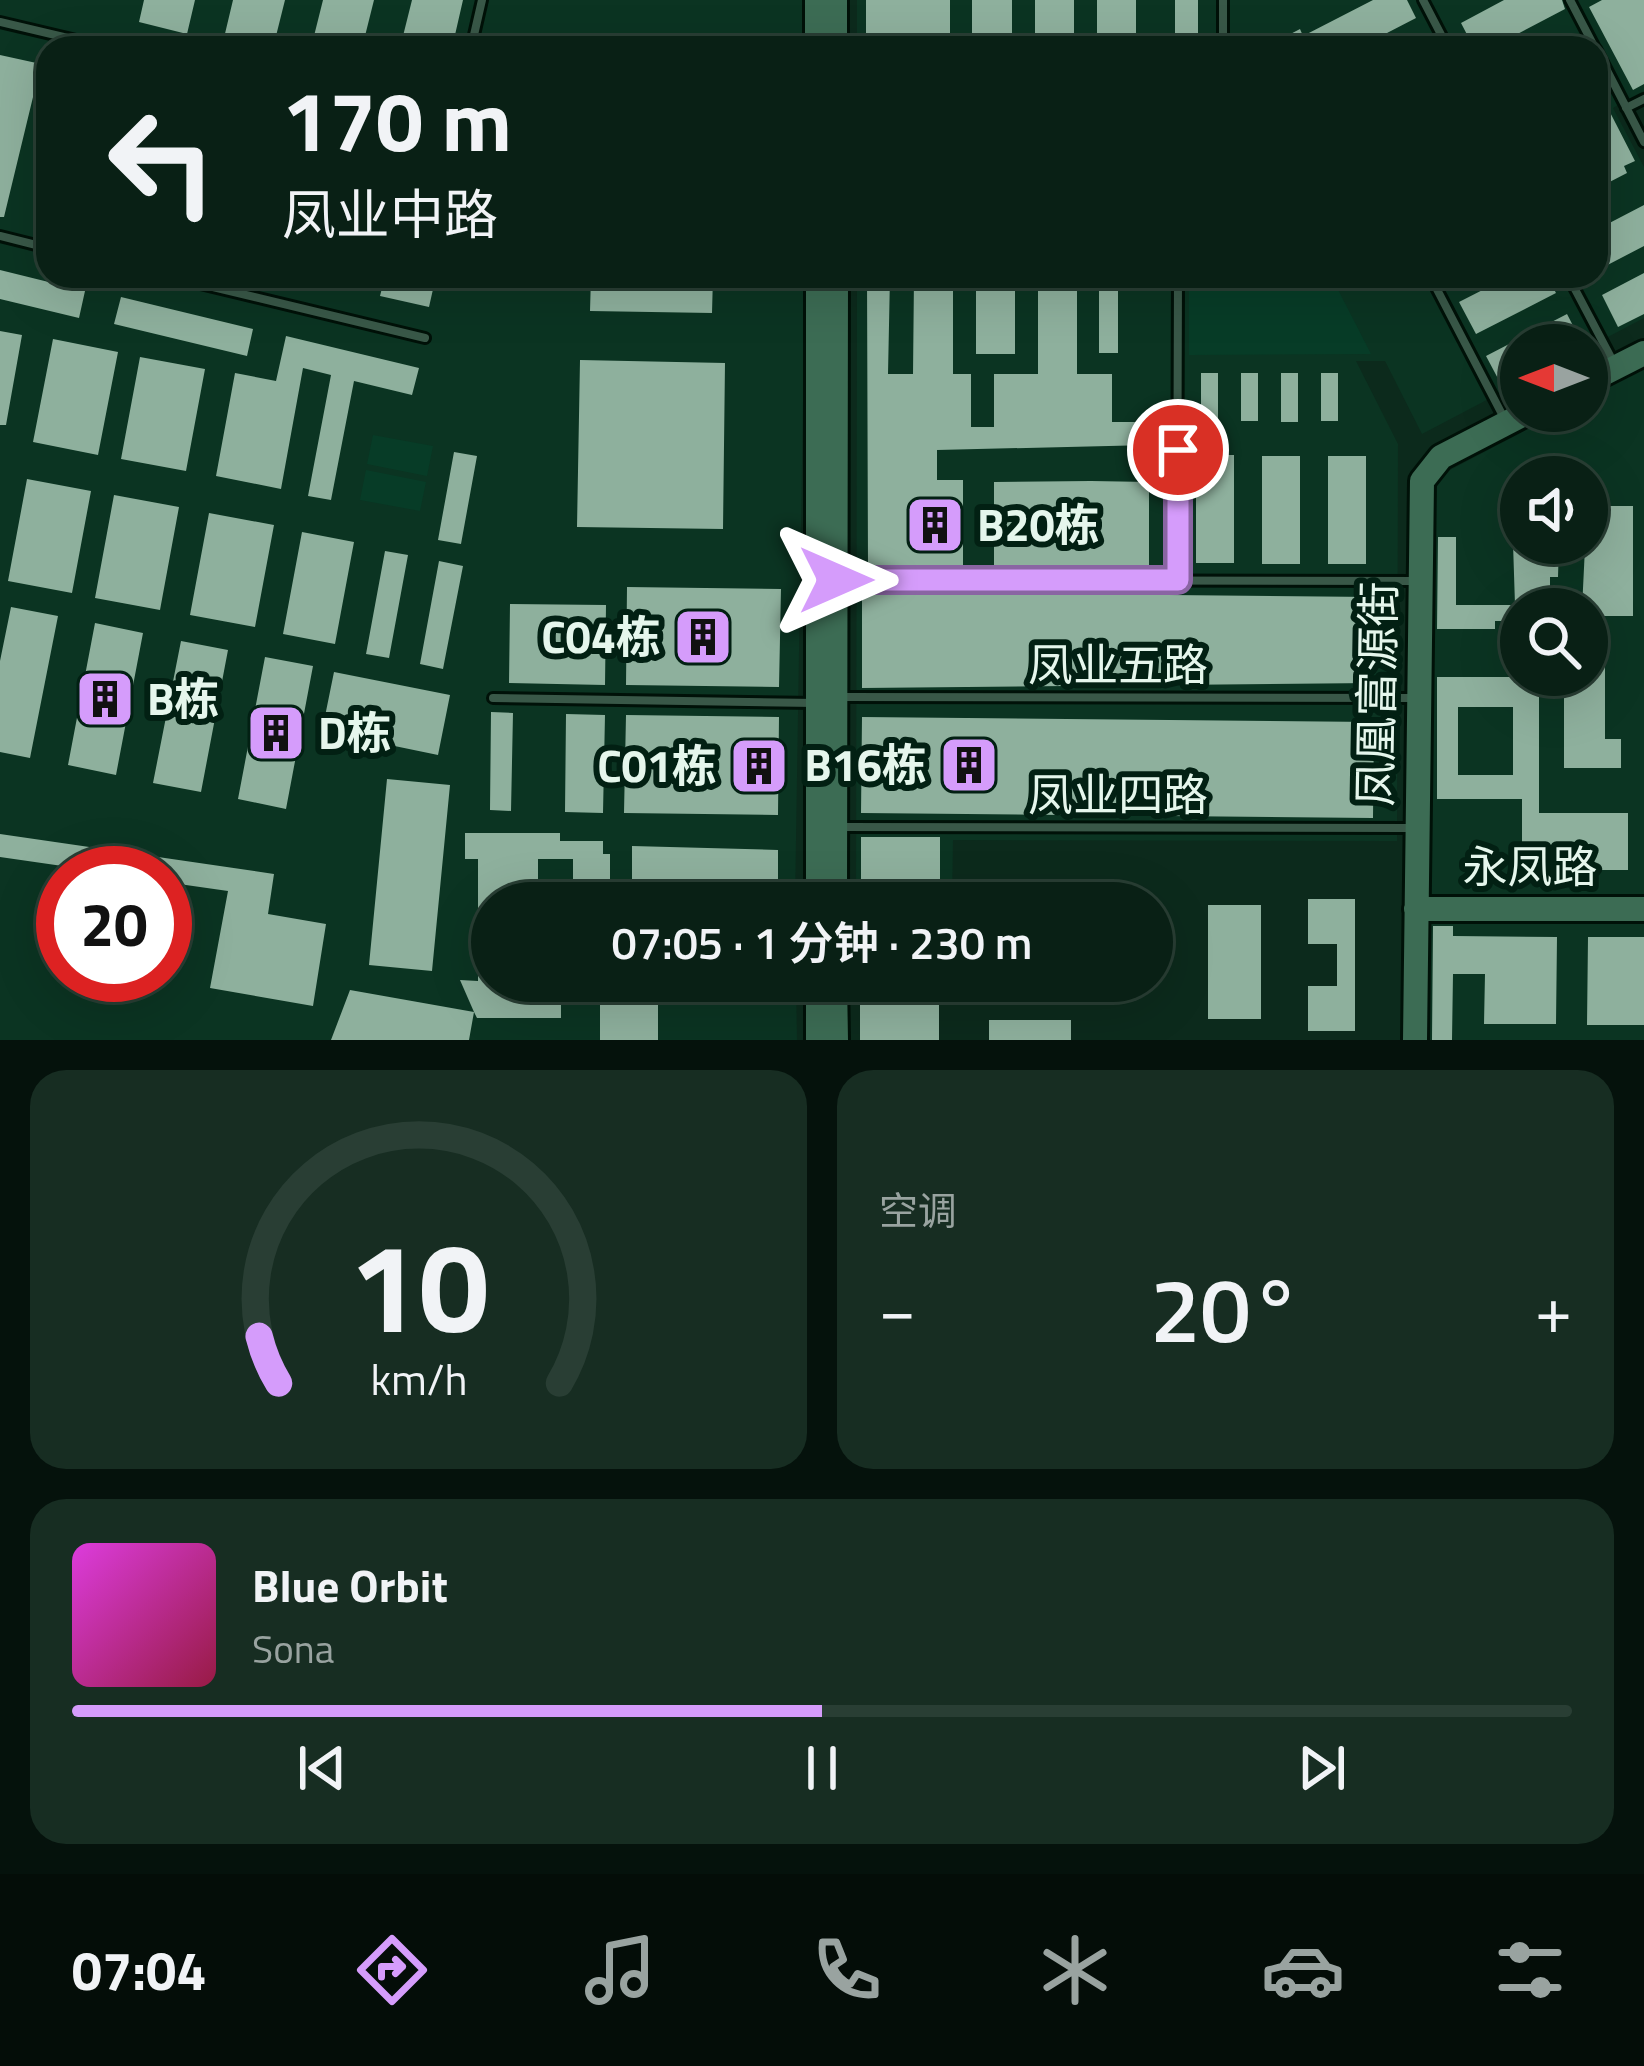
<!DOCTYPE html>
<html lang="zh">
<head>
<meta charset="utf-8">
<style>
  :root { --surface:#092015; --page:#172d22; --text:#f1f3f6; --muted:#99a3a0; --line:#293e34; --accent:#d59cfb }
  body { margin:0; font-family:"Titillium Web","Noto Sans SC",sans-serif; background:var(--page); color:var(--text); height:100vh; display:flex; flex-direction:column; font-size:45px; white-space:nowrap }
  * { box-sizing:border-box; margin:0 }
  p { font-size:39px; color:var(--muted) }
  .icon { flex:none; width:66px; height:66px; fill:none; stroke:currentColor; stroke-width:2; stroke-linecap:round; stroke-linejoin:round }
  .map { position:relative; height:1040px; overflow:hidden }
  .panel { display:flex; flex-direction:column; gap:30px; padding:30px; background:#05120c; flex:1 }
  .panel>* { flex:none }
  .guide { position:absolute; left:36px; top:36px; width:1572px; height:252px; border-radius:36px; box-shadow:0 12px 48px #0002,0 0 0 3px var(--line); background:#092015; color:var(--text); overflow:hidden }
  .needle { width:78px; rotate:270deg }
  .fabs { position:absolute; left:1500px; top:324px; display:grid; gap:24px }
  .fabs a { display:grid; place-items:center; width:108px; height:108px; border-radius:50%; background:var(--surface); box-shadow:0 12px 48px #0002,0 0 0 3px var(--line); font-size:60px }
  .speed { position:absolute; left:36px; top:846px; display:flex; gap:24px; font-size:60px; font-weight:700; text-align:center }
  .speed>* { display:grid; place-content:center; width:156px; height:156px; border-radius:50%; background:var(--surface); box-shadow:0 12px 48px #0002,0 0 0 3px var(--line); line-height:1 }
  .speed .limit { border:18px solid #d22; background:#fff; color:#111 }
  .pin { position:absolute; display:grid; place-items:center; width:102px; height:102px; color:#fff; margin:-51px; border:6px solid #fff; border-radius:50%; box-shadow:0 3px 12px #0007 }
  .me { position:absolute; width:132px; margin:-66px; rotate:90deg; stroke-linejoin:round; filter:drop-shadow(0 0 9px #0008) }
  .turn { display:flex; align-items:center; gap:42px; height:252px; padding:0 48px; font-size:54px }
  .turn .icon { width:156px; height:156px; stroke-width:2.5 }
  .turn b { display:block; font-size:84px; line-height:102px }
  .big { font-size:90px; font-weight:600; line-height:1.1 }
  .panel .widget { flex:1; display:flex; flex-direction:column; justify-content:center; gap:18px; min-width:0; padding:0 42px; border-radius:36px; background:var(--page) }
  .panel .dial { align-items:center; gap:0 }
  .dial svg { height:312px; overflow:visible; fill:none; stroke:var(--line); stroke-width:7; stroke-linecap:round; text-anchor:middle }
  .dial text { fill:var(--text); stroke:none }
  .song { display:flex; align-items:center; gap:36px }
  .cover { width:144px; height:144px; border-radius:18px; background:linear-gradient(135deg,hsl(300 70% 55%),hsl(340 70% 35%)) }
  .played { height:12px; border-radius:6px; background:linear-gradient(90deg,var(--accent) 50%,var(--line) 50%) }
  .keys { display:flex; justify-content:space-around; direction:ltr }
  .heat { display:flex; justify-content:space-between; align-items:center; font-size:66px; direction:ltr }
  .panel .tiles { flex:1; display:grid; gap:30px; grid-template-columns:1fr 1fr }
  .widget:last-child { grid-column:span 2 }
  .trip { position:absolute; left:471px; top:882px; width:702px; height:120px; border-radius:60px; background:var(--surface); box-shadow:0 12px 48px #0002,0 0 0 3px var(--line); font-weight:600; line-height:120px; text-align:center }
  .dock { display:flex; height:192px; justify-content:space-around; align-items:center; background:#040d08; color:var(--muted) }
  .dock .icon { width:84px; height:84px }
  .dock .active { color:var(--accent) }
  .dock b { font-size:54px; color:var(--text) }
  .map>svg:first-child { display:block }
</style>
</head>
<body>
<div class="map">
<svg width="1644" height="1040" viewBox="0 0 1644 1040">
  <rect width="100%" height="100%" fill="#0c2a1c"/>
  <path fill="#0b3422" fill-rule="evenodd" d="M0,0H807V48H48V276H805L795,903H492V981H796L797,1040H0ZM63,873H165V975H63Z
    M857,0H1644V91L1613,108L1644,167V318L1587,348L1521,345V382L1422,434L1385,361H1356L1398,444L1397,841L953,840L952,903H856L857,276H1596V48H857Z
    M1644,368V895L1428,894L1429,481L1562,411H1587V398ZM1521,477H1587V543H1521ZM1521,609H1587V675H1521Z
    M1426,918L1644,920V1040H1425Z"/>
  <path fill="#073c27" d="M1189,276H1331L1371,354L1189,355Z
    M373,435L433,446L427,476L367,464Z
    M366,470L426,482L420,511L360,500Z"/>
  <path fill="#8eb09d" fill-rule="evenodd" d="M144,0H195L187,34L139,22Z
    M233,0H285L273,48L223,42Z
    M323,0H374L362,48H311Z
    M412,0H463L452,48H400Z
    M866,0H950V48H866Z
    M972,0H1012V48H972Z
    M1035,0H1074V48H1035Z
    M1097,0H1136V48H1097Z
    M1175,0H1198V48H1175Z
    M1373,0H1407L1416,18L1358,48H1264L1300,29L1303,36Z
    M1504,0H1562L1565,9L1491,48H1474L1461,23Z
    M1602,0H1644V84L1633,90L1589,7Z
    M0,55L41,64L4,217H0Z
    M1596,85L1635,161L1624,166L1627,173L1596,189Z
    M1644,205V246L1596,271V230Z
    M0,270L85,291L79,318L0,299Z
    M1644,273V314L1618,327L1602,295Z
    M385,276H436L429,307L380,296Z
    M591,276H713L712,313L590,311Z
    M867,276H890L888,374H913L914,276H953V374H971V427H994V374H1038V276H1077V374H1112V422H1150V445L937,450V480H963V569H868Z
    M976,276H1015V354H976Z
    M1099,276H1118V353H1099Z
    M1510,276H1547L1556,293L1476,334L1459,302Z
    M121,297L253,329L247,356L114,324Z
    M1567,314L1583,345H1521V379L1503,388L1486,356Z
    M0,331L22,335L6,425H0Z
    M286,336L419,368L412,395L354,381L331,500L308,496L331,375L303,368L281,489L216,476L235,373L276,381Z
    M53,339L118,352L98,455L33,442Z
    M140,357L205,369L186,471L121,459Z
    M580,360L725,363L723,529L577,527Z
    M1201,373H1218V422H1201Z
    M1241,373H1258V421H1241Z
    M1281,373H1298V422H1281Z
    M1321,373H1338V421H1321Z
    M454,452L477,456L461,544L438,540Z
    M1196,455H1234V563H1196Z
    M1262,456H1300V564H1262Z
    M1328,456H1366V564H1328Z
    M27,479L91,491L72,593L8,581Z
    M1091,481L1149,482V571H994V482Z
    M114,495L179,507L160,610L95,598Z
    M1587,506H1633V616H1587L1582,609Z
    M209,513L274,525L255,627L190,615Z
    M302,532L354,542L335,644L283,634Z
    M1438,537H1456V605H1515L1513,543H1559L1558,577H1550V609H1521V621H1495V629H1437Z
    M385,551L408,555L389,658L366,654Z
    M439,561L463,566L443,669L420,664Z
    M627,587L781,589L779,687L626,685Z
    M862,592L1373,597V683L862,688Z
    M510,604L606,605L605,685L509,683Z
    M11,607L58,616L30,758L0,752V661Z
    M95,623L143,633L116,775L68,765Z
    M181,641L228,650L201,792L153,783Z
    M265,657L313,666L286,809L238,799Z
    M1587,666H1605V739H1621V768H1564V675H1587Z
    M334,672L450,695L438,755L322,731Z
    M1437,677H1539V813H1628V870H1522V799H1437ZM1458,707H1513V775H1458Z
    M491,712L513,713L511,811L490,810Z
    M566,714L605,715L603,813L565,812Z
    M626,715L779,717L778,815L624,813Z
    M862,717L1374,722L1373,818L861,813Z
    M387,779L450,785L432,971L369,965Z
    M465,833H560V841H603V854H610V903H573V859H538V903H492V983L561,988V1018H477L474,1012L469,1040H331L350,990L474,1012L460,980L478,981V859H465Z
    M0,834L274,874L268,914L326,924L313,1006L210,988L228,891L165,882V873H111L0,857Z
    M861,837H940V903H861Z
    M632,846L778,850V903H755V881H632Z
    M1308,899H1355V1031H1308V986H1337V944H1308Z
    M1208,905H1261V1019H1208Z
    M1433,926H1453V936L1557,937L1556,1024H1484L1485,974H1453L1452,1040H1432Z
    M1588,937H1644V1025H1587Z
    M600,981H658V1040H600Z
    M860,981H939V1040H860Z
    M989,1020H1071V1040H989Z"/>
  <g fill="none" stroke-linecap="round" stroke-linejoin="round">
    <defs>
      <path id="lane" d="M1223,0V48
        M1423,0L1448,48
        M1570,0L1595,48
        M0,22L110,48
        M471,48L482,0
        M1596,49L1644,142
        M1626,108L1644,99
        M0,236L48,248
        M167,276L425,338
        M1430,276L1504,418
        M1568,276L1615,365
        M840,580L1419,581
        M1177,580L1178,276
        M841,697L1414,698
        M493,698L815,703
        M837,827L1410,828"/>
      <path id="secondary" d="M817,0V48
        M835,0V48
        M818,276V903
        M1587,382L1644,353
        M835,903L836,276
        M1416,909H1644
        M818,981V1040
        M835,981L836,1040
        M1415,1040L1422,481L1441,457L1530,411"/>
    </defs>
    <use href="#lane" stroke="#001108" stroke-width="14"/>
    <use href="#secondary" stroke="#001108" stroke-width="30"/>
    <use href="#lane" stroke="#395848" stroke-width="8"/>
    <use href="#secondary" stroke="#3c6c54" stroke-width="24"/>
  </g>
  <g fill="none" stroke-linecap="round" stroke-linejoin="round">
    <defs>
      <path id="route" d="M836,580H1178V450"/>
    </defs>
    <use href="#route" stroke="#8a65a3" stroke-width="30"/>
    <use href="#route" stroke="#d59cfb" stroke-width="21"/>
  </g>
  <defs>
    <symbol id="building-square" viewBox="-11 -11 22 22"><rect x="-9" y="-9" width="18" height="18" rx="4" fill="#d59cfb" stroke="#022013"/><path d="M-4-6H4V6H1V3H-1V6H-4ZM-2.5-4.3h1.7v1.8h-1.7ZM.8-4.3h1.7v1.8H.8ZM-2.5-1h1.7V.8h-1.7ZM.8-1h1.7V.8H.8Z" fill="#111"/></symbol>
  </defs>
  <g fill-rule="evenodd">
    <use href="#building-square" x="902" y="492" width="66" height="66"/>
    <use href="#building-square" x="670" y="604" width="66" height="66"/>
    <use href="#building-square" x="72" y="666" width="66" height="66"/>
    <use href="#building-square" x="243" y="700" width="66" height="66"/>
    <use href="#building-square" x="936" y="732" width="66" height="66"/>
    <use href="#building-square" x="726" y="733" width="66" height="66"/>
  </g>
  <g text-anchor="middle" stroke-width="12" stroke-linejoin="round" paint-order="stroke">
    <g font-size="45" font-weight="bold" fill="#e5f6ec" stroke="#022013" text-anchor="start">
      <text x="977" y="541">B20栋</text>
      <text x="661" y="653" text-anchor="end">C04栋</text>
      <text x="147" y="715">B栋</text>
      <text x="318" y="749">D栋</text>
      <text x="927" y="781" text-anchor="end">B16栋</text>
      <text x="717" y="782" text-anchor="end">C01栋</text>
    </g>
    <g font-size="45" fill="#e5f6ec" stroke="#022013">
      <text x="1118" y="681">凤业五路</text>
      <text transform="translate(1377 694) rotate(-89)" y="16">凤凰富源街</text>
      <text x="1118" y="811">凤业四路</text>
      <text x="1530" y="883">永凤路</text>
    </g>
  </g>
</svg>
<div class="fabs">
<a><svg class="needle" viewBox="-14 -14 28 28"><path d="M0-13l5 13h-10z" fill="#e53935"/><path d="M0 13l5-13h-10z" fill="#99a3a0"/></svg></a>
<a><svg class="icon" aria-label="sound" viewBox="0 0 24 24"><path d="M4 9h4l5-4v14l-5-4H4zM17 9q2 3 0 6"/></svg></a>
<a><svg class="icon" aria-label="search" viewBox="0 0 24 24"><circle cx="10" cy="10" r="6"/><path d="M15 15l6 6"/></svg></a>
</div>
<div class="speed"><div class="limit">20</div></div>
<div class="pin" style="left:1178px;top:450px;background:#d93025"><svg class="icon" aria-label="arrive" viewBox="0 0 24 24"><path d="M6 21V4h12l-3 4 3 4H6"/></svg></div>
<svg class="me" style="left:836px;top:580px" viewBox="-20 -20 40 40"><path d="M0-17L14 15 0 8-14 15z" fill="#d59cfb" stroke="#fff" stroke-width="4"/></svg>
<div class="trip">07:05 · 1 分钟 · 230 m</div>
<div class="guide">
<div class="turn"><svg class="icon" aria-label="left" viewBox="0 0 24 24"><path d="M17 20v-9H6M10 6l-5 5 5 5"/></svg><div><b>170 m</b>凤业中路</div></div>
</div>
</div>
<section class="panel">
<div class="tiles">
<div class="widget dial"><svg viewBox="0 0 100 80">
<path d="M14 69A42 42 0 1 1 86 69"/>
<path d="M14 69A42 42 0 0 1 9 57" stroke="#d59cfb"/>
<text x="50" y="56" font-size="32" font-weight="700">10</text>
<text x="50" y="72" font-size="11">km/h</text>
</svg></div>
<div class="widget"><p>空调</p>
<div class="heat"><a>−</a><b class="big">20°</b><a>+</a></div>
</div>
<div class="widget">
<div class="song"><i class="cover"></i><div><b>Blue Orbit</b><p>Sona</p></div></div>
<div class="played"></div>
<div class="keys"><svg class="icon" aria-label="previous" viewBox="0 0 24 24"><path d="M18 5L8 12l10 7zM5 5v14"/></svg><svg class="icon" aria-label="pause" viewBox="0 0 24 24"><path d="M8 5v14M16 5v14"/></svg><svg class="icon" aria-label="next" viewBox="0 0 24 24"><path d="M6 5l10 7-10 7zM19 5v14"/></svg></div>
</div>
</div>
</section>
<nav class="dock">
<b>07:04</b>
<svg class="icon active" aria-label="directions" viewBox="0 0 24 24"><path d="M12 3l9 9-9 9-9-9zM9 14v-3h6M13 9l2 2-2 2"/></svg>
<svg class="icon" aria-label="music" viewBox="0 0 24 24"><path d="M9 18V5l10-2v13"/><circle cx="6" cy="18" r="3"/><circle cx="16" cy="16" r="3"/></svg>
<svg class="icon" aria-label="phone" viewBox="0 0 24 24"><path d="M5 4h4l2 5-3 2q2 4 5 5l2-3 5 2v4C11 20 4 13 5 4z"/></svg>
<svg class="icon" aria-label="climate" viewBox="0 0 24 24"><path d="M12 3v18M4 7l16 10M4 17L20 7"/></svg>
<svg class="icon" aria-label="car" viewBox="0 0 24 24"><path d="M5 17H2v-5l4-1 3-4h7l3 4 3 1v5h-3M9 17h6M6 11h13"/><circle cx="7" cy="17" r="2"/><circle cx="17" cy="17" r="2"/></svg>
<svg class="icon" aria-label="filters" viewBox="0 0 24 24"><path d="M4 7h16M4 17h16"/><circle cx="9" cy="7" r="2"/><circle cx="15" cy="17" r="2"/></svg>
</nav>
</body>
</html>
